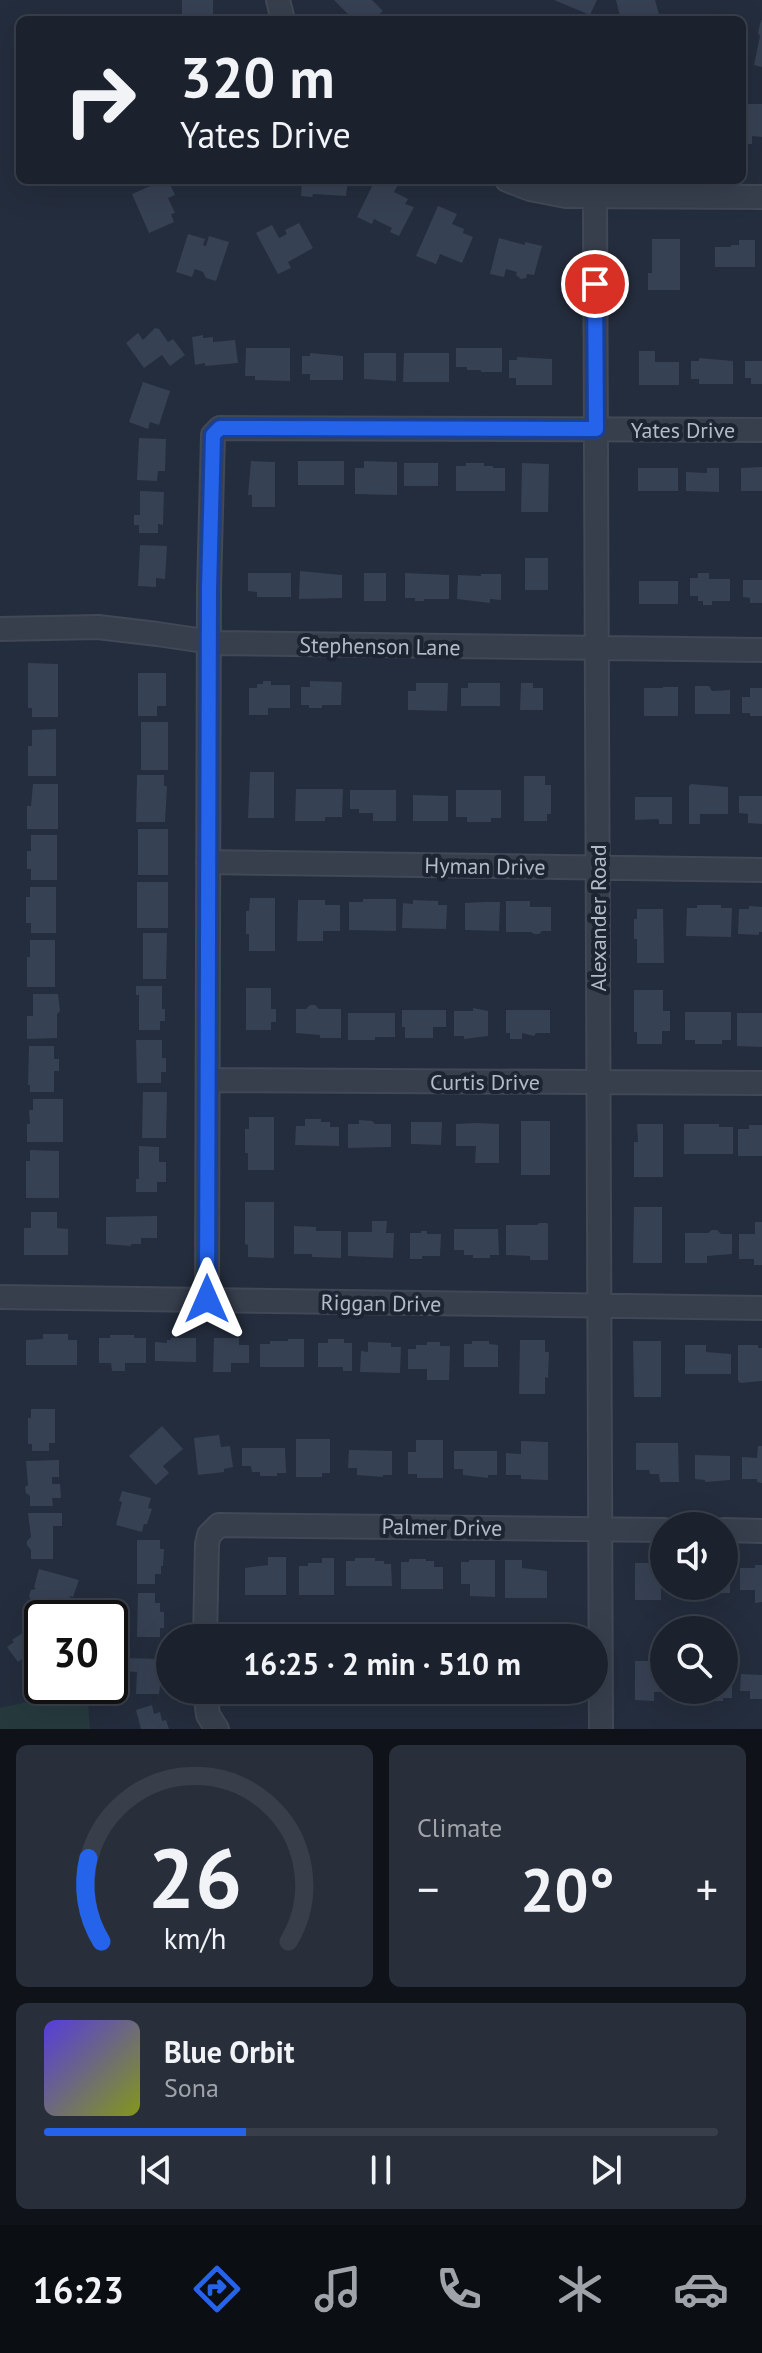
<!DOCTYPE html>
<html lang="en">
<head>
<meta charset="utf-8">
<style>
  :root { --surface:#1b222e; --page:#282f3a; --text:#f1f3f6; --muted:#a0a4aa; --line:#393f4a; --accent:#2563eb }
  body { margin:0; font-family:"PT Sans",sans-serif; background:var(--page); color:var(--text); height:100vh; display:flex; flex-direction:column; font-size:30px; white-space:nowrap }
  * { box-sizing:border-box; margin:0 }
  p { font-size:26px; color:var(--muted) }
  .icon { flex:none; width:44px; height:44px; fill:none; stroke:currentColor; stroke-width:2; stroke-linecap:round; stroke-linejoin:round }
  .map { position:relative; height:1729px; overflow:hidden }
  .details { display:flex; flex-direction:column; gap:16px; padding:16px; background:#0f1319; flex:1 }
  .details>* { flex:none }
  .banner { position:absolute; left:16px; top:16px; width:730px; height:168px; border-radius:12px; box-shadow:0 8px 32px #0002,0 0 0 2px var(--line); background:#1b222e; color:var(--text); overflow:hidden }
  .controls { position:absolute; left:650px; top:1512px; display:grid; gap:16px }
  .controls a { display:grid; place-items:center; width:88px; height:88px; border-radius:50%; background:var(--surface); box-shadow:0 8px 32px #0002,0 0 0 2px var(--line); font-size:40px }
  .speed { position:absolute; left:24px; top:1600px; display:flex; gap:16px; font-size:40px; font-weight:700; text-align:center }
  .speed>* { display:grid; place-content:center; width:104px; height:104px; border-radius:50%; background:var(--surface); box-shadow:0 8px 32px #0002,0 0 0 2px var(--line); line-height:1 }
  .speed .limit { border:4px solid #111; border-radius:12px; background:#fff; color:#111 }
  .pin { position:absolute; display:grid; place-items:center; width:68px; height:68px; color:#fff; margin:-34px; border:4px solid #fff; border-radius:50%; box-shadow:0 2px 8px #0007 }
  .me { position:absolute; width:88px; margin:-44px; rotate:0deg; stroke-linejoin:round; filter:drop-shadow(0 0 6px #0008) }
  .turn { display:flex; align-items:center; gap:28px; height:168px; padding:0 32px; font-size:36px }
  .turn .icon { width:104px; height:104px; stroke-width:2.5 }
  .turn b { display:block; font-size:56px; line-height:68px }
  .big { font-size:60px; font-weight:800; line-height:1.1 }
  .details .tile { flex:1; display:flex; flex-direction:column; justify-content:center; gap:12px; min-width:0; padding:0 28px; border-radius:12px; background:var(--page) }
  .details .dial { align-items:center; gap:0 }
  .dial svg { height:208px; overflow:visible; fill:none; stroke:var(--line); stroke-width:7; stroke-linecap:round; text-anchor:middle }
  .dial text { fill:var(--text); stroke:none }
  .song { display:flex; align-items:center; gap:24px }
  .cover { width:96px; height:96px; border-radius:12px; background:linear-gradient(135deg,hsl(250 70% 55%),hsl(70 70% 35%)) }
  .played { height:8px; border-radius:4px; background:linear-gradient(90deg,var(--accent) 30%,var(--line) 30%) }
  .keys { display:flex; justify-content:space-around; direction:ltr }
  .heat { display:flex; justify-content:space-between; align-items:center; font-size:44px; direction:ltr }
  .details .tiles { flex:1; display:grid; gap:16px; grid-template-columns:1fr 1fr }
  .tile:last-child { grid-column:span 2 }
  .trip { position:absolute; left:156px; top:1624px; width:452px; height:80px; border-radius:40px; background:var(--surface); box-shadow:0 8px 32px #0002,0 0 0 2px var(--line); font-weight:800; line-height:80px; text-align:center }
  .dock { display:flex; height:128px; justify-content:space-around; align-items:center; background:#0b0e12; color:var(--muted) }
  .dock .icon { width:56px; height:56px }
  .dock .active { color:var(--accent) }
  .dock b { font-size:36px; color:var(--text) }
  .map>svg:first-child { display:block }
</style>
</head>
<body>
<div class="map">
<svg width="762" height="1729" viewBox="0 0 762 1729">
  <rect width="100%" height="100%" fill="#242d3d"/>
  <path fill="#263a3e" d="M87,1689L90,1729H0V1708Z"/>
  <path fill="#364153" d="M182,0H213V20H182Z
    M334,0H372L383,11L373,20H348L345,17L348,14Z
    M554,0H597L590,15Z
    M616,0H655L660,18L638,20L637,16L631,18L630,14L620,16Z
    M761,20H762V67L754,65L760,36L758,33Z
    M742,97L746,104H762V137L752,136V144H742Z
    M164,180H168L175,195L168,198L175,213L171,214L174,222L149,233L132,194Z
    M302,180H348L346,196L313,194L312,197L301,196Z
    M375,180H392L399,183L394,192L408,199L405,204L414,207L399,236L390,232L392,228L374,219L372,224L357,217Z
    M438,206L457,214L452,224L464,229L463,233L473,237L462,263L440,254L436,264L416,256Z
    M299,223L313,248L288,262L291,268L278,274L256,233L272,225L279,238L287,234L285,230Z
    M188,234L205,239L203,245L206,246L209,236L229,242L216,281L206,278L203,272L195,269L192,277L176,272Z
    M499,238L525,245V242L542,246L534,275L527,274L526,278L521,279L516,275L517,272L506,269L504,277L490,274Z
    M652,239H680V290H648V273H652Z
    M739,240H755V267H715V247H731V245H739Z
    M155,328L159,329L168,342L173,339L185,355L170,366L162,355L144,368L126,343L138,333L143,340Z
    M203,335V338L213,337V342L235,340L238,363L205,366V363L195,365L192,337Z
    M246,348H290V381L255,380V376H245Z
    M456,348H502V372H481V370H467V367H456Z
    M639,351H655V362H679V385H639Z
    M310,353L343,356V380H310V374H302V356H310Z
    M364,353H396V381L364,379Z
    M404,353H449V382H403Z
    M517,357L552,359V385H516V378H509V360H517Z
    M699,358L733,361V384H699V379H691V361H699Z
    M745,361H762V384H751V378H745Z
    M143,382L170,391L159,425L150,422L148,429L129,422Z
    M139,438L166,439L165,471H158L157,481L137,480Z
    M251,461L275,462V507H252V495H248Z
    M298,461H344V485H298Z
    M364,461L397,462V495L355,494V468H364Z
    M404,463H438V486H404Z
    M466,463H484V466H493V468H505V491H456V466H466Z
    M522,463L549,464L548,512H521Z
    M762,467V491H741V468Z
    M638,468H678V491H638Z
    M707,468H719V492L686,491V472L707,473Z
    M140,491L164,492L163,525L158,524V533H139V525H134V515H140Z
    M140,545L167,546L165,579L156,578V587L138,586Z
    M525,558H548V590H525Z
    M300,571L342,575V598L299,599Z
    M248,573H291V597H257V592L248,591Z
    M364,573H386V601H364Z
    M405,573L449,575V599H424V601H415V598H405Z
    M698,573H709V579H730V601H712V605H703V601H698V596H690V578H698Z
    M481,574H501V600L490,599V603L457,599L458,575L481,576Z
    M743,580H762V603H750V598L743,597Z
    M639,581H678V604H639Z
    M28,663L58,664V717H32V708H28Z
    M138,673H166V706H157V716H138Z
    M263,681H271V685H290V708H268V715H249V688H257V684H263Z
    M310,681L342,682L341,705H322V708H309V705H301V687H310Z
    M416,683H448L447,711L408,710V691H416Z
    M468,683H500V706H461V688H468Z
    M521,683H533V688H543V710H520Z
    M695,686H709L712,691L730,690V714H695Z
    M663,687H678V716H644V688H663Z
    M750,688H762V716H750V713H742V697H750Z
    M141,722H168V770H141Z
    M56,729V776H28V746H32V730Z
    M250,772H274V818H248Z
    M137,775H164V786H167L165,822H136Z
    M524,776H545V785H551V814H547V821H524Z
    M33,784H58V829H27V806H31Z
    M691,784L728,787V814H700V824H689V786Z
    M296,789H343L342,817H325V821H295Z
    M350,790H396V821H373V813H359V809H350Z
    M456,790H501V818H491V822H467V817H456Z
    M413,795L448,796V821H413Z
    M739,796H762V824L748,823V814L739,813Z
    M635,797H672V824H659V820L657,819L635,820Z
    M138,829H168V875H138Z
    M31,835H57V880H31V869H27V851H31Z
    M137,882H168V928H137Z
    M30,887H56V933H31V923H26V897H30Z
    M250,898H275V951H249V934H246V911H249Z
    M363,899H396V931L349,930V902H363Z
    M298,900H325V905H340V931H323V941H297Z
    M413,900L438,901V905H447L446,929L402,928L403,903L413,904Z
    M506,901H530V907H551V931H542L539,934H534L531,932H506Z
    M484,902H500L499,931L465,930V903Z
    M697,905H721V908H732L731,937L686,936L687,908H697Z
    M749,906L762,907V932H759V935L738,934L739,909H749Z
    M637,909H663L664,963H637V939H634V919H637Z
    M143,933H167L166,979H143Z
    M30,940H55V987H27V957H30Z
    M136,986H162V1009H165V1021H160V1030H139V995H136Z
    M246,988H271V1009H276V1022H271V1030H246Z
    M634,990H663V1011H670V1031H662V1044H637V1032H634Z
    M33,994H58L60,1011L57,1014V1038L27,1039V1016H33Z
    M310,1005H315L319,1009H341V1038H320V1035L296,1033V1009H306Z
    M473,1008L488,1011V1036L464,1039V1036H454V1011H473Z
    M402,1010H446V1027H433V1038H405V1027H402Z
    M506,1010H550V1033H536L534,1036L522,1033V1039H510V1033H506Z
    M685,1012H731V1040H722V1044H695V1040H685Z
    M348,1013H395V1037H375V1040H348Z
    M737,1013H762V1047L737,1046Z
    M136,1040H162V1058H166V1072H161V1083H137Z
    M29,1046H54V1059H59V1071H54V1092H30V1085H28Z
    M143,1092H167L166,1138H142Z
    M33,1099H63V1142H27V1124H30L29,1110H33Z
    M249,1117H274V1170H248V1153H245V1129H249Z
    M305,1119H321V1122H330V1127H339V1146L295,1145L296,1126H305Z
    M359,1120L372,1121L375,1124H391V1147L348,1148V1124H359Z
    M521,1121H550V1175H521Z
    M411,1122H442L441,1145L411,1144Z
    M476,1123L499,1124V1163H475L476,1146H456V1124Z
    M637,1124H663V1177H634V1142H638Z
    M684,1124H719V1127H733V1154H684Z
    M749,1125H762V1156H738V1129H749Z
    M139,1146L159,1147V1162H166V1182H157V1192H136V1179H139Z
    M30,1150L59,1151V1198H26V1161H30Z
    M245,1202H274V1258L248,1257V1245L245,1244Z
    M634,1207H662V1263H633Z
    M31,1212H57V1228L68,1229V1255H24V1228H31Z
    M157,1216V1238H141V1244H131V1246L106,1244V1217Z
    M372,1221H387L386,1233H394L393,1258L348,1256V1232H372Z
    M755,1222H762V1265H754V1259H739V1234H755Z
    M539,1223H547L548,1225V1260H530V1256L506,1255V1225H537Z
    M294,1226L316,1227V1231H341V1258L312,1257V1254H294Z
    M454,1229H498L499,1255H490V1258H473V1255H464V1250H454Z
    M712,1230H717L721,1234H732V1254L707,1256V1263H685V1233H708Z
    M421,1231H427V1234H441L440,1256H422V1259H410V1233H421Z
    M43,1334H68V1340H77V1365H26V1340L43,1339Z
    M110,1335H134V1338H146V1363H125V1371H112L111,1363H99V1338H110Z
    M171,1338H196V1362L155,1361V1342L167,1343V1340H171Z
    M214,1338H239V1345H249V1363H231V1372H213Z
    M288,1339H304V1367H260V1344H270V1341H288Z
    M328,1339H344V1343H352V1371H343V1367H318V1343H328Z
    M520,1340H545V1352H549L548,1378L545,1377V1394H519Z
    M472,1341H489V1344L498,1345V1367H464V1344H472Z
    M633,1341H661V1397H634Z
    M368,1342L391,1343V1347H401L400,1373L360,1372L361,1351L368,1352Z
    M427,1342H440V1346H450L449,1380H427V1369H408V1349H416V1345H427Z
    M685,1345H706V1352L731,1354V1374H685Z
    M738,1345H758V1348H762V1381L740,1383L738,1380Z
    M31,1409H55V1443H49V1451H32V1444H28V1418H31Z
    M162,1426L183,1449L163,1466L169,1473L156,1485L129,1456Z
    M219,1435L221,1447L230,1446L233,1467L224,1469V1472L198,1475L194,1438Z
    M296,1439H330V1473H322V1477H296Z
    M416,1440H443V1478H417V1474H408V1452H416Z
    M521,1441L548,1442V1480L521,1479V1475H506V1453L521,1454Z
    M636,1443H678L679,1482H660L659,1474H650L649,1470H636Z
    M758,1446H762V1483L757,1482V1479H742V1457L757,1458Z
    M242,1448H285L286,1473H277V1476H260V1472H252L251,1466H242Z
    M349,1450L392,1451V1475H383V1477L357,1475V1468H348Z
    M454,1451H497V1475H488V1478L463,1475V1469H454Z
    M695,1455L730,1456V1480L705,1482V1480L695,1479Z
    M59,1460V1477H52V1484H60L61,1498H52L53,1506H30V1496L26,1493L25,1487L28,1485L26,1461Z
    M122,1491L151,1498L148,1508L152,1509L147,1524H144L142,1532L116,1525L122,1502L119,1501Z
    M28,1513H62V1526H53V1559H31V1550L27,1545V1541L31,1537Z
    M137,1540H160V1549H164L163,1566H161V1574H155V1584H137Z
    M268,1557H286V1595H245V1568L268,1565Z
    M322,1558H334V1595H299V1566H308V1563H322Z
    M355,1558H375V1561H384V1564H391L392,1586H346V1561H355Z
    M409,1559H426V1561H434V1567H443V1589H401V1562H409Z
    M469,1560H495V1597L470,1596V1584H461V1562H469Z
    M505,1560H522V1568L547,1571V1598H505Z
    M635,1563H661V1566H664V1588H661V1600H635Z
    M755,1565H762V1602L755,1603V1590H740V1568H755Z
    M39,1569L79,1580L73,1597L70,1596V1598L76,1600L73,1614L32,1602L29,1596L31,1590L36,1589L34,1587Z
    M724,1572H730V1593L685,1594V1586H724Z
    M138,1593H155V1603H160V1612H164V1628H160V1637H137Z
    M42,1620V1650L27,1661L24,1658L18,1662L7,1647L14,1642L12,1640Z
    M124,1658L160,1659V1668H163L162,1685H160L159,1694H136L137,1672L124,1671Z
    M635,1661H664V1692H654V1701L635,1700Z
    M741,1674L762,1675V1699H750V1691H740Z
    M724,1675H732V1698H723V1701H706V1698H698V1690H724Z
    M452,1690H487V1694L461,1696V1694H452Z
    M152,1705L154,1714L160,1712L162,1721L166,1720L169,1729H141L136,1710Z"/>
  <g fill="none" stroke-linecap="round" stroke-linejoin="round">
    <defs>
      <path id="minor" d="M278,0L283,20
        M507,180L530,189L566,196L762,197
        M595,197L601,1729
        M0,629L98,627L157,634L218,643L762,650
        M208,862L762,870
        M208,1080L762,1083
        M0,1297L762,1308
        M207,1299L209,589L213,435L220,428L762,430
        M724,1530L762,1531
        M205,1638L207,1544L209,1535L219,1525L664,1530
        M205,1690L208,1715L217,1729"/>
    </defs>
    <use href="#minor" stroke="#414856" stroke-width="26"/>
    <use href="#minor" stroke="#373f4d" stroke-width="22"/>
  </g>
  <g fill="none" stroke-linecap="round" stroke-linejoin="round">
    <defs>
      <path id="route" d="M207,1299L209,589L213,435L220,428L596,429L595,284"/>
    </defs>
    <use href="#route" stroke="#184099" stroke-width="20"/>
    <use href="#route" stroke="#2563eb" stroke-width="14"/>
  </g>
  <g text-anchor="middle" stroke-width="8" stroke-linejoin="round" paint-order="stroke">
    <g font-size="22" fill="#b3bac8" stroke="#1d2432">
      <text x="683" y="438">Yates Drive</text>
      <text transform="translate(380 646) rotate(1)" y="8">Stephenson Lane</text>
      <text transform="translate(485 866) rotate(1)" y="8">Hyman Drive</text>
      <text transform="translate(598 918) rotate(-90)" y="8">Alexander Road</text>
      <text x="485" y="1090">Curtis Drive</text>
      <text transform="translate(381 1303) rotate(1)" y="8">Riggan Drive</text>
      <text transform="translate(442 1527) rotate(1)" y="8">Palmer Drive</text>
    </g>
  </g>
</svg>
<div class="controls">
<a><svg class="icon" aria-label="sound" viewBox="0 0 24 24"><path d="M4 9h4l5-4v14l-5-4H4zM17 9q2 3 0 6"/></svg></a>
<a><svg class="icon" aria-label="search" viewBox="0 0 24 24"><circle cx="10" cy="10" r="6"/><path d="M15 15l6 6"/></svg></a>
</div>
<div class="speed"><div class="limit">30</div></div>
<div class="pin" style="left:595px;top:284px;background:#d93025"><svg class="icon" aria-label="arrive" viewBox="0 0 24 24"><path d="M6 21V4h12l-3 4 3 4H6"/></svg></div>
<svg class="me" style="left:207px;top:1299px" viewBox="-20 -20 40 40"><path d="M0-17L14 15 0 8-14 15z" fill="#2563eb" stroke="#fff" stroke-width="4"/></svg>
<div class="trip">16:25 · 2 min · 510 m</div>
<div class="banner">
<div class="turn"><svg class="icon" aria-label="right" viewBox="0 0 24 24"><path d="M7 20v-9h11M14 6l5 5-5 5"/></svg><div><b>320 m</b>Yates Drive</div></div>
</div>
</div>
<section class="details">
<div class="tiles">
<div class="tile dial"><svg viewBox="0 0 100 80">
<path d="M14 69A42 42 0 1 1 86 69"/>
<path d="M14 69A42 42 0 0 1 9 37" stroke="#2563eb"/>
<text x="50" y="56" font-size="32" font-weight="700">26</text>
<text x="50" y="72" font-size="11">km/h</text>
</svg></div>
<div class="tile"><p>Climate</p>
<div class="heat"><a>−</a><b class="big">20°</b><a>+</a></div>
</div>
<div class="tile">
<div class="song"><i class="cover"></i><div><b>Blue Orbit</b><p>Sona</p></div></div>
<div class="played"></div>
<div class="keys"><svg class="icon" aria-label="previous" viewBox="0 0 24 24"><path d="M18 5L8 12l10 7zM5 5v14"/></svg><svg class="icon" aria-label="pause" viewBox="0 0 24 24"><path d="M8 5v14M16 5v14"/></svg><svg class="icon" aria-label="next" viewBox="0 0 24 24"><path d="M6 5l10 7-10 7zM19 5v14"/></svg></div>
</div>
</div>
</section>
<nav class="dock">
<b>16:23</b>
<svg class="icon active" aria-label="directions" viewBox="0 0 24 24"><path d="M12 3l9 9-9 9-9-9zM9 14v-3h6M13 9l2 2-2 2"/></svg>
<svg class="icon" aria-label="music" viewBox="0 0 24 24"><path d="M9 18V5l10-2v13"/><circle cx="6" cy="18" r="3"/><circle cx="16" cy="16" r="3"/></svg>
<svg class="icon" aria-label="phone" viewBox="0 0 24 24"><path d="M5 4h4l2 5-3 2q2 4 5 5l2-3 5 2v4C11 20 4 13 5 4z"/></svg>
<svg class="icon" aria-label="climate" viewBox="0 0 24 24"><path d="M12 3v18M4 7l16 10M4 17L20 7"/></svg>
<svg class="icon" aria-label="car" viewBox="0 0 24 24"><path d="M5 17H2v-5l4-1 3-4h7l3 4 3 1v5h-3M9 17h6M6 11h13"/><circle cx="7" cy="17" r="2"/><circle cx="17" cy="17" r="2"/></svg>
</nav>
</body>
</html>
